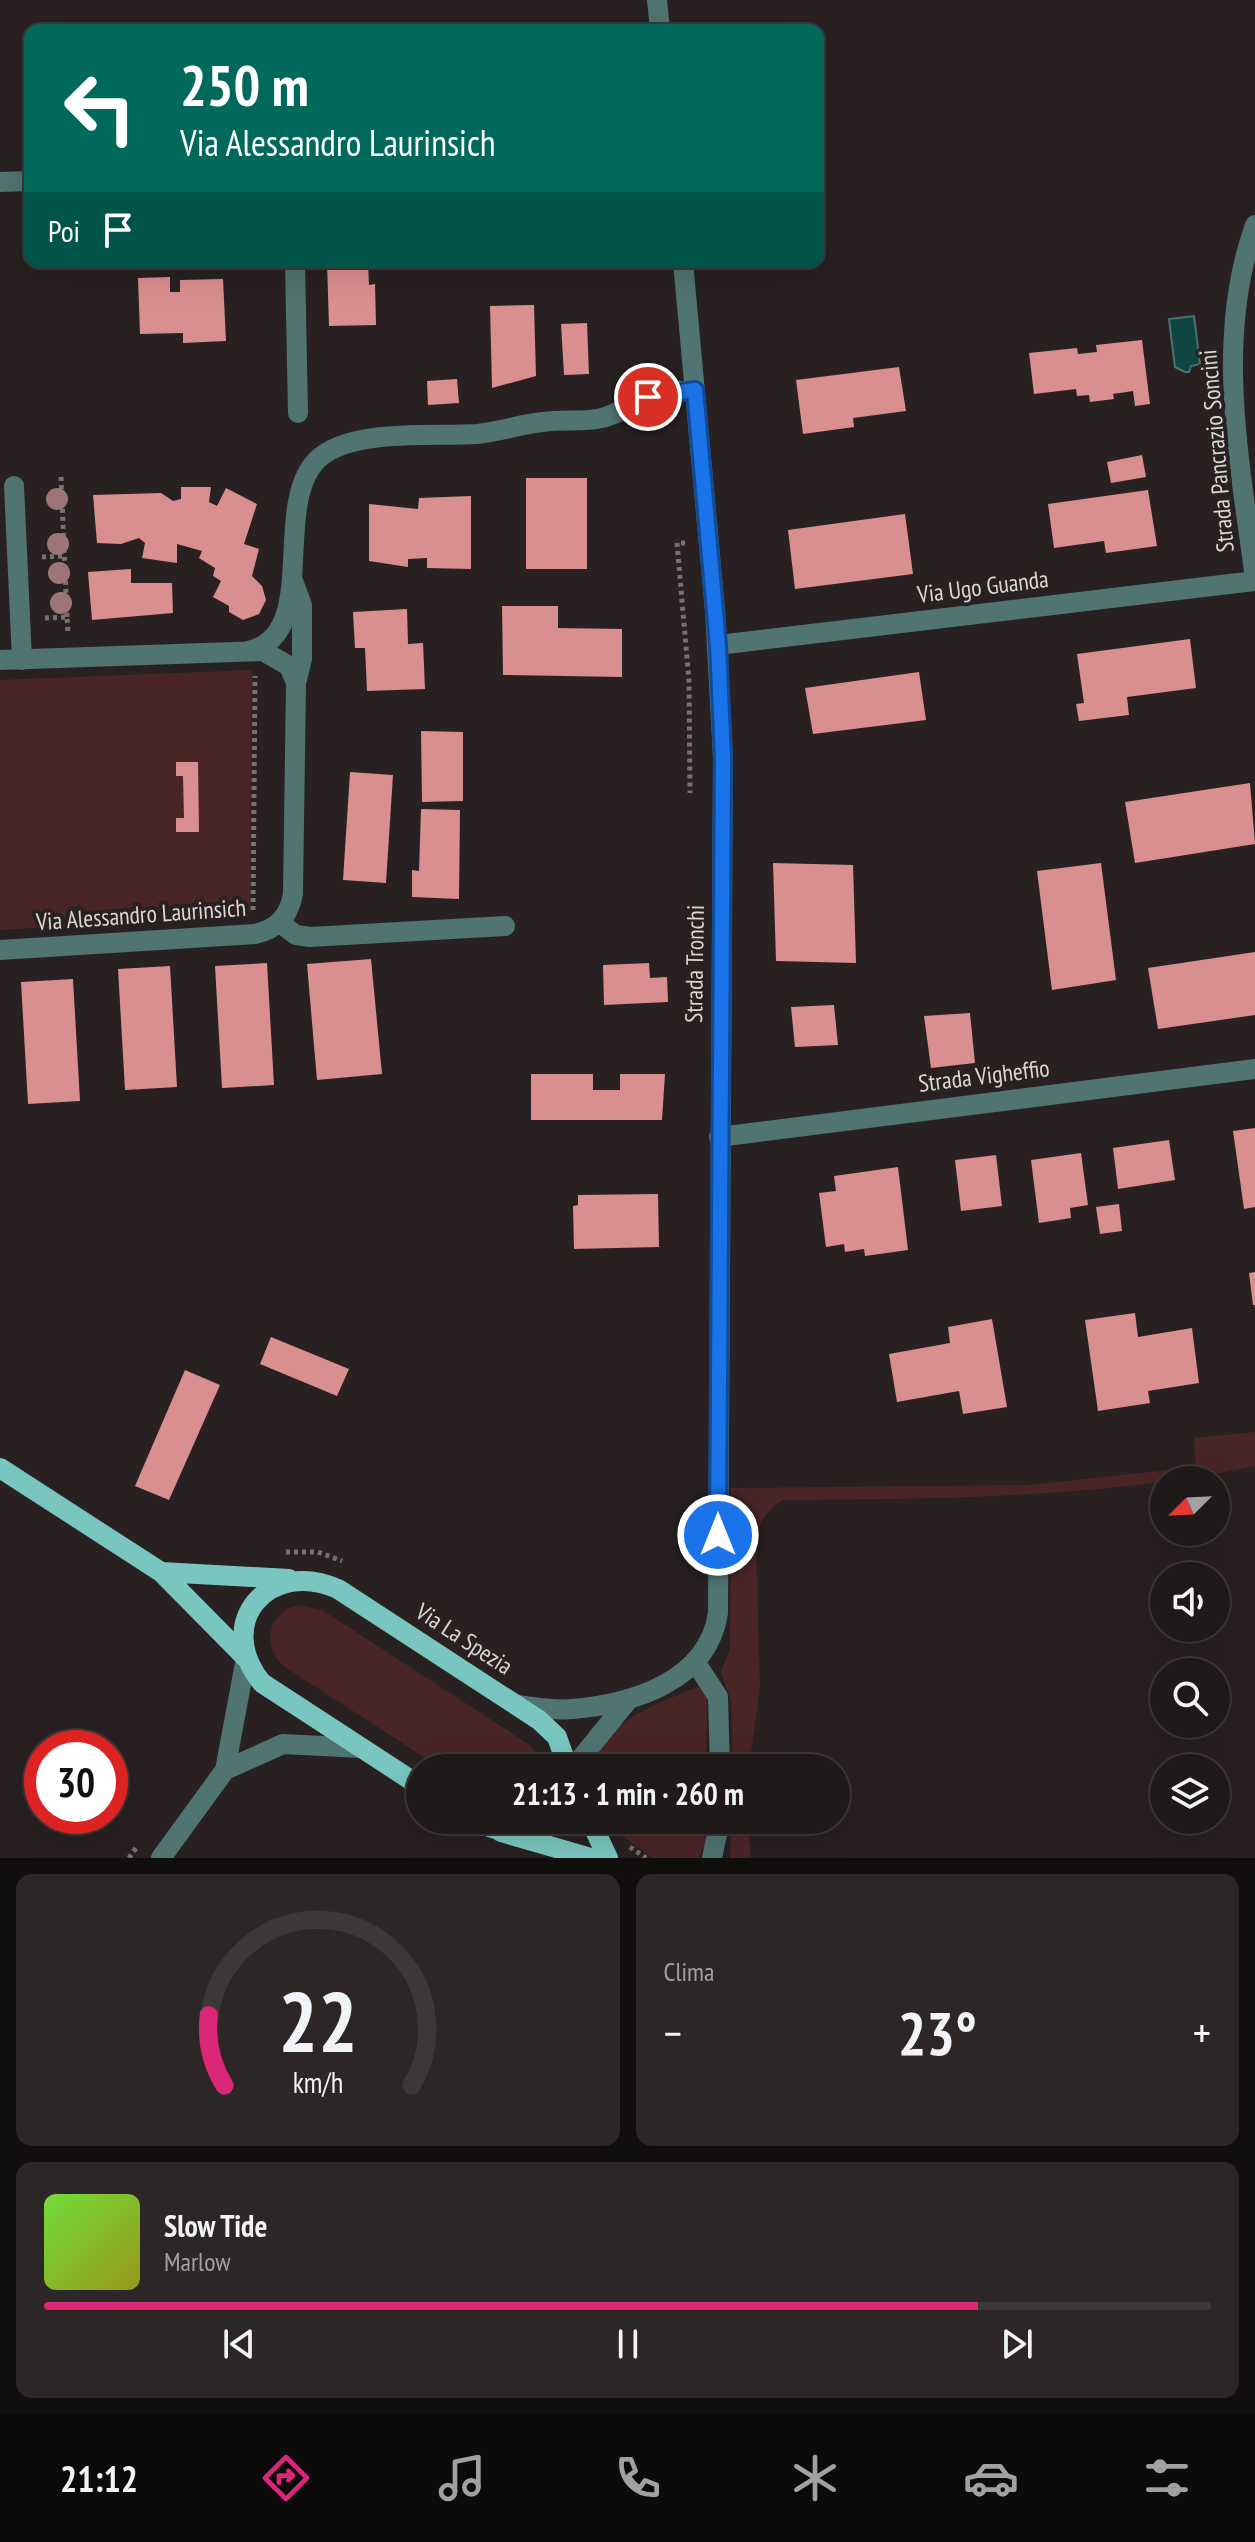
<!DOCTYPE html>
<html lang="it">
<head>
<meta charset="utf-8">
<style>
  :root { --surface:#1f1919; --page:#2c2626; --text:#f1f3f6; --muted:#a1a0a2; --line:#3c3838; --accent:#db2777 }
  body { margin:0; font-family:"PT Sans Narrow",sans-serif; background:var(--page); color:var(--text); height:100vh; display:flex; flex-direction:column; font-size:30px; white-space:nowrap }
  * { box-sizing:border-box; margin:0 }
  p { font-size:26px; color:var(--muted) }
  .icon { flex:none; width:44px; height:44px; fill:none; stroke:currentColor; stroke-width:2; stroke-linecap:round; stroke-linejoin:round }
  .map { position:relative; height:1858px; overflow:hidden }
  .details { display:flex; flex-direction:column; gap:16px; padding:16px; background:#110e0e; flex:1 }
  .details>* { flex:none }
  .banner { position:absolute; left:24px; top:24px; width:800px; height:244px; border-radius:16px; box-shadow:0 8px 32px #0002,0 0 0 2px var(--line); background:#00695c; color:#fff; overflow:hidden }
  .needle { width:52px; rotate:246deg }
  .fabs { position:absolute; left:1150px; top:1466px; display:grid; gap:16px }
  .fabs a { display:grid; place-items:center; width:80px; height:80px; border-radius:50%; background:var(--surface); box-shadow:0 8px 32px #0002,0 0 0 2px var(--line); font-size:40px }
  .speed { position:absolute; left:24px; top:1730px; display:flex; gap:16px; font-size:40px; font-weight:700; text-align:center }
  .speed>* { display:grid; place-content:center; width:104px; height:104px; border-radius:50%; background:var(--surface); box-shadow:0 8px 32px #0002,0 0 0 2px var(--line); line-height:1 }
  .speed .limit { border:12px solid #d22; background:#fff; color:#111 }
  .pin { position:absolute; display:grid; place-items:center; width:68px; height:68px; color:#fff; margin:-34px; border:4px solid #fff; border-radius:50%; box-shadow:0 2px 8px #0007 }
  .me { position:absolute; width:88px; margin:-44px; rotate:0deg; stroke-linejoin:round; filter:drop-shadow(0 0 6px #0008) }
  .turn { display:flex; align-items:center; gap:28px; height:168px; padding:0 24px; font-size:36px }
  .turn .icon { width:104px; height:104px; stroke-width:2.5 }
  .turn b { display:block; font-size:56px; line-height:68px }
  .then { display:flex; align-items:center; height:76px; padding:0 24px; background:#0003; gap:16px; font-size:30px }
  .big { font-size:60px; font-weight:700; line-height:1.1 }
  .details .card { flex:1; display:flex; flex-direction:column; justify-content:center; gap:12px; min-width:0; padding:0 28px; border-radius:16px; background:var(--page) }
  .details .dial { align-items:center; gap:0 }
  .dial svg { height:208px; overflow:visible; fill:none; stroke:var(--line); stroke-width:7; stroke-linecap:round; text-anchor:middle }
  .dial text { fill:var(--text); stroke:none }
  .song { display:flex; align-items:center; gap:24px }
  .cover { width:96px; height:96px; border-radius:12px; background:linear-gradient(135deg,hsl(100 70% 55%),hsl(60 70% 35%)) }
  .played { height:8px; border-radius:4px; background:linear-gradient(90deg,var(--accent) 80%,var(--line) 80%) }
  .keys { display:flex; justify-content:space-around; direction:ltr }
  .heat { display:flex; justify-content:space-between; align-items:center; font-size:44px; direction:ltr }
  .details .tiles { flex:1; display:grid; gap:16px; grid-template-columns:1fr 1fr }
  .card:last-child { grid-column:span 2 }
  .trip { position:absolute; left:406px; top:1754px; width:444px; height:80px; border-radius:40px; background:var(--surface); box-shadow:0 8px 32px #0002,0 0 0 2px var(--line); font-weight:700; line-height:80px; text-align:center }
  .tabs { display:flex; height:128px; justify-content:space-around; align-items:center; background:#0c0a0a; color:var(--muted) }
  .tabs .icon { width:56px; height:56px }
  .tabs .on { color:var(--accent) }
  .tabs b { font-size:36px; color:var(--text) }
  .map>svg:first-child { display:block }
</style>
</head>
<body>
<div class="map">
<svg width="1255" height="1858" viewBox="0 0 1255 1858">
  <rect width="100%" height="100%" fill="#292121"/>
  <path fill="#4a2526" d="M252,670L250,915L0,930V680Z
    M1255,1432V1466C1101,1498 941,1499 783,1500C766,1510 760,1521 756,1540L760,1686L749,1768H733L731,1701L721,1672L730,1649L731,1488L1030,1485L1196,1467L1194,1438Z
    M298,1605L322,1610L527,1743L537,1753L543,1768H441L285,1667C261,1647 267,1613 298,1605Z
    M699,1686L707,1691L706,1768H594C604,1719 659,1704 699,1686Z
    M602,1820H705V1843L699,1858H652L614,1829L610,1832Z
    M732,1820H747L751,1858H730Z"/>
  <path fill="#0f4542" stroke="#4d716e" stroke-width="2" d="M1194,316L1200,364L1191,366L1189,372H1185L1175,367L1169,319Z"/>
  <path fill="#d98e8f" d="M327,262H368L369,285L375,284L376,325L329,326Z
    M170,277V292H180V280L223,279L226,341L183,343V333L140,334L138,278Z
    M534,305L536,376L492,388L490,306Z
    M587,323L589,374L564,375L561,324Z
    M1142,340L1150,404L1135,406L1133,391L1113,394L1114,399L1090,402L1089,395L1077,396L1076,389L1034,394L1029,353L1077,348L1078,354L1097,352L1096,345Z
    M899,367L906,411L853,418L854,427L803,434L796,380Z
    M457,379L459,403L428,405L427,381Z
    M1142,455L1146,477L1111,483L1107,462Z
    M526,478H587V569H526Z
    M181,487H211L209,502L217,506L226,488L257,504L244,544L259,549L252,576L262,586L266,600L259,614L243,620L229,612V606L213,597L221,581L213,576L215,568L199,558L202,551L177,544V563L142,558L145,543L139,538L121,544L97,543L93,495L161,493L173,501L181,499Z
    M1148,490L1157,546L1106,553L1104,541L1054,548L1048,504Z
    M471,496V569L427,568V558L408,559V567L369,561V504L418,509L419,498Z
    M905,514L913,574L795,589L788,530Z
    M131,569V583H172L173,613L92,620L88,572Z
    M502,606H558V628L622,629V677L503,675Z
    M407,609L408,644L423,643L425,689L367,691L365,648H355L353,612Z
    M1190,639L1196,688L1127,697L1129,715L1079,721L1076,704L1084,703L1077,654Z
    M919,672L926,720L813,734L805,688Z
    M421,731L463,732V801L422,802Z
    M176,762H198L199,832H176V818H184L183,776H176Z
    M350,772L393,775L386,883L343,880Z
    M1250,783L1255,844L1135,863L1125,802Z
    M421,809L460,810L459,899L412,897V870L419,871Z
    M773,863L853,865L856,963L776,961Z
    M1101,863L1116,980L1052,990L1037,871Z
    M1255,952V1015L1158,1029L1148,968Z
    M371,959L382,1074L317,1080L307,964Z
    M267,963L274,1085L222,1088L215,966Z
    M649,963L650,978L667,977L668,1002L604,1005L603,965Z
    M170,966L177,1087L125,1090L118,969Z
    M73,979L80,1101L28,1104L21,982Z
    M834,1005L838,1045L795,1047L791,1007Z
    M970,1013L975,1063L931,1068L924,1016Z
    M531,1074H593V1090H620V1074H665L662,1120H531Z
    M1255,1128V1207L1244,1209L1233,1131Z
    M1169,1140L1175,1180L1118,1189L1113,1148Z
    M1081,1153L1088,1205L1070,1208L1071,1218L1039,1223L1031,1160Z
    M996,1155L1002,1206L961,1211L955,1160Z
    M898,1167L908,1250L865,1256L864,1249L845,1252L844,1244L826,1247L819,1193L836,1191L834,1176Z
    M658,1194L659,1247L574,1249L573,1206L578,1205V1195Z
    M1119,1204L1122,1231L1100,1234L1096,1207Z
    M1255,1272V1305H1253L1249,1273Z
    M1135,1313L1138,1337L1192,1328L1199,1383L1148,1391L1150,1403L1098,1411L1085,1320Z
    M992,1319L1007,1407L963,1414L959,1391L897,1402L889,1354L950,1343L948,1327Z
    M271,1337L349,1369L337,1396L260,1364Z
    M185,1370L220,1385L169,1500L135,1486Z"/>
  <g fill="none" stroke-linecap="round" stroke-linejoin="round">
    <path stroke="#787171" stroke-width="5" stroke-dasharray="4 4" stroke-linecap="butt" d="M61,477L67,617
      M685,543H677L689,681L690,793
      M42,557L64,556
      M45,618L67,617L68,633
      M253,910L255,676
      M286,1552H318L342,1561
      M430,1820L453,1834
      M630,1847L646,1858
      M129,1858L136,1848"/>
    <path stroke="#507471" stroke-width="20" d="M657,0L660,30
      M0,182L30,181
      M1255,225C1214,340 1240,462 1255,579
      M295,262L298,413
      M14,486L22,660
      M293,581L302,605V659L296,683
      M718,645L1255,581
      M248,651C322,636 270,505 318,459C351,428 433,437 477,434C499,432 521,424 543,422C561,419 579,422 597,419C617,416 629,404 647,397C662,391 679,391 695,390
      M0,660L263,651L289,666L296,683L293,894C289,916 278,929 255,934L0,950
      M280,923L296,935L310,937L505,926
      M719,1137L1255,1069
      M696,1663L718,1697L720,1768
      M517,1705C535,1707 554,1711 572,1709C633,1704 708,1681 718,1613L723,758L715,610L683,262
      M573,1768L629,1699
      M225,1770L283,1744L361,1748
      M161,1858L225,1770L246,1658
      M712,1858L720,1820"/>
    <path stroke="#79c6c0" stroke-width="20" d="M0,1468L161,1572L246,1658
      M161,1572L289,1579
      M420,1786L262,1683C213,1623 269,1558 338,1589L539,1720L557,1737L568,1768
      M473,1820C498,1833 522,1838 546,1820
      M590,1820L608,1858
      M501,1832L591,1858"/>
  </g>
  <g fill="#9c7676">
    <circle cx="57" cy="499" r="11"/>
    <circle cx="58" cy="544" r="11"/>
    <circle cx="59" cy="573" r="11"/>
    <circle cx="61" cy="603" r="11"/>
  </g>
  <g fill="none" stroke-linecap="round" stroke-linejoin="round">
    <defs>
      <path id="route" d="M648,397L695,390L718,645L723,758L718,1535"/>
    </defs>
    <use href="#route" stroke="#114b97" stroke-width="20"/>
    <use href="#route" stroke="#1a73e8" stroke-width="14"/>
  </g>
  <g text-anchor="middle" stroke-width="8" stroke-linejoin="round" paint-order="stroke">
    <g font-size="24" fill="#ddd7d6" stroke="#292121">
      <text transform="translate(1217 451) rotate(-95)" y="8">Strada Pancrazio Soncini</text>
      <text transform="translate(983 587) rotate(-7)" y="8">Via Ugo Guanda</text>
      <text transform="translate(141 915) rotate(-4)" y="8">Via Alessandro Laurinsich</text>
      <text transform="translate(695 964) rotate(-89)" y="8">Strada Tronchi</text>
      <text transform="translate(984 1076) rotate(-7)" y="8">Strada Vigheffio</text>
      <text transform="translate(464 1639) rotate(33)" y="8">Via La Spezia</text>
    </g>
  </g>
</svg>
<div class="fabs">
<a><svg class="needle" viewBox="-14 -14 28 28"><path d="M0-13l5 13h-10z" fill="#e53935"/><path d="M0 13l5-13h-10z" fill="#a1a0a2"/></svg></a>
<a><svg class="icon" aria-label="sound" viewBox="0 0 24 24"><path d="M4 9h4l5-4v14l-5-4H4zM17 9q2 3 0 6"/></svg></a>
<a><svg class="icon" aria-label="search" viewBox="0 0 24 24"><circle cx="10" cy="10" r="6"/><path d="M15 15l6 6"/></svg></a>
<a><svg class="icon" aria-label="layers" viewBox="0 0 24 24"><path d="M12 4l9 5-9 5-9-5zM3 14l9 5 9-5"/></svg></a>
</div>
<div class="speed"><div class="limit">30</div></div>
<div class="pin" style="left:648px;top:397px;background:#d93025"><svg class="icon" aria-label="arrive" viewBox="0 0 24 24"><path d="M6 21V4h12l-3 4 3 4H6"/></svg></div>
<svg class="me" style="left:718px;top:1535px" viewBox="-20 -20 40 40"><circle r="17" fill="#1a73e8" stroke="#fff" stroke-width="3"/><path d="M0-11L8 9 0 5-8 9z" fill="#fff"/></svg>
<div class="trip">21:13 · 1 min · 260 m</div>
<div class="banner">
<div class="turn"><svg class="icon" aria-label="left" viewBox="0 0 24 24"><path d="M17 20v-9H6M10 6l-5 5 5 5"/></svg><div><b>250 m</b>Via Alessandro Laurinsich</div></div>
<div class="then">Poi<svg class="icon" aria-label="arrive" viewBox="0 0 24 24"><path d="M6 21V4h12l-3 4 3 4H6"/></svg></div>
</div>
</div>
<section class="details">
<div class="tiles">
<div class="card dial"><svg viewBox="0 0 100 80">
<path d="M14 69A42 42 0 1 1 86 69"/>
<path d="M14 69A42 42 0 0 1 8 42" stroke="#db2777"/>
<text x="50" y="56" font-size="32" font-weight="700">22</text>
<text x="50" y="72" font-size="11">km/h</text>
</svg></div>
<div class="card"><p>Clima</p>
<div class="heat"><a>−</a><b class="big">23°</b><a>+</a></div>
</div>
<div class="card">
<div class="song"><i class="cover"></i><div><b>Slow Tide</b><p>Marlow</p></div></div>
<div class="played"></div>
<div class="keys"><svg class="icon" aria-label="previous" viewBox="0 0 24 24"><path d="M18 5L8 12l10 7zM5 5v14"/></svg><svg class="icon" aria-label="pause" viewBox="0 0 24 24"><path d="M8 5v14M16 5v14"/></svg><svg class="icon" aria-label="next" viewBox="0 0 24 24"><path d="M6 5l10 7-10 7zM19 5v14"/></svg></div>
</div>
</div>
</section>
<nav class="tabs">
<b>21:12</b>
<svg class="icon on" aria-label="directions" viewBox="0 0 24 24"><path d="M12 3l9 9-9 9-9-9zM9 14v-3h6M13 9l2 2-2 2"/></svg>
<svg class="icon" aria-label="music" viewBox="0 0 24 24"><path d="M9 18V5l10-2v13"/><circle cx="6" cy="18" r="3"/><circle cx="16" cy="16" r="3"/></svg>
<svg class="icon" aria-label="phone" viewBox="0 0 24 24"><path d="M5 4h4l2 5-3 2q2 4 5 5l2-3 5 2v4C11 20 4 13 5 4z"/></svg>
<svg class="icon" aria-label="climate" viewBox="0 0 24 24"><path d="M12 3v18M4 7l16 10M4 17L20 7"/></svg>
<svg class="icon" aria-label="car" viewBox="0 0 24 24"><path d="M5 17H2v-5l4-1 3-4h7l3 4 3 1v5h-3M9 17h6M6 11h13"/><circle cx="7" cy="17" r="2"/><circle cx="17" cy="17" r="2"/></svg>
<svg class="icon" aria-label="filters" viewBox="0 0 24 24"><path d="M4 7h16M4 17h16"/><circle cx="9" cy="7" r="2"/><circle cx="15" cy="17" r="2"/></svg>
</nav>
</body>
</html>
